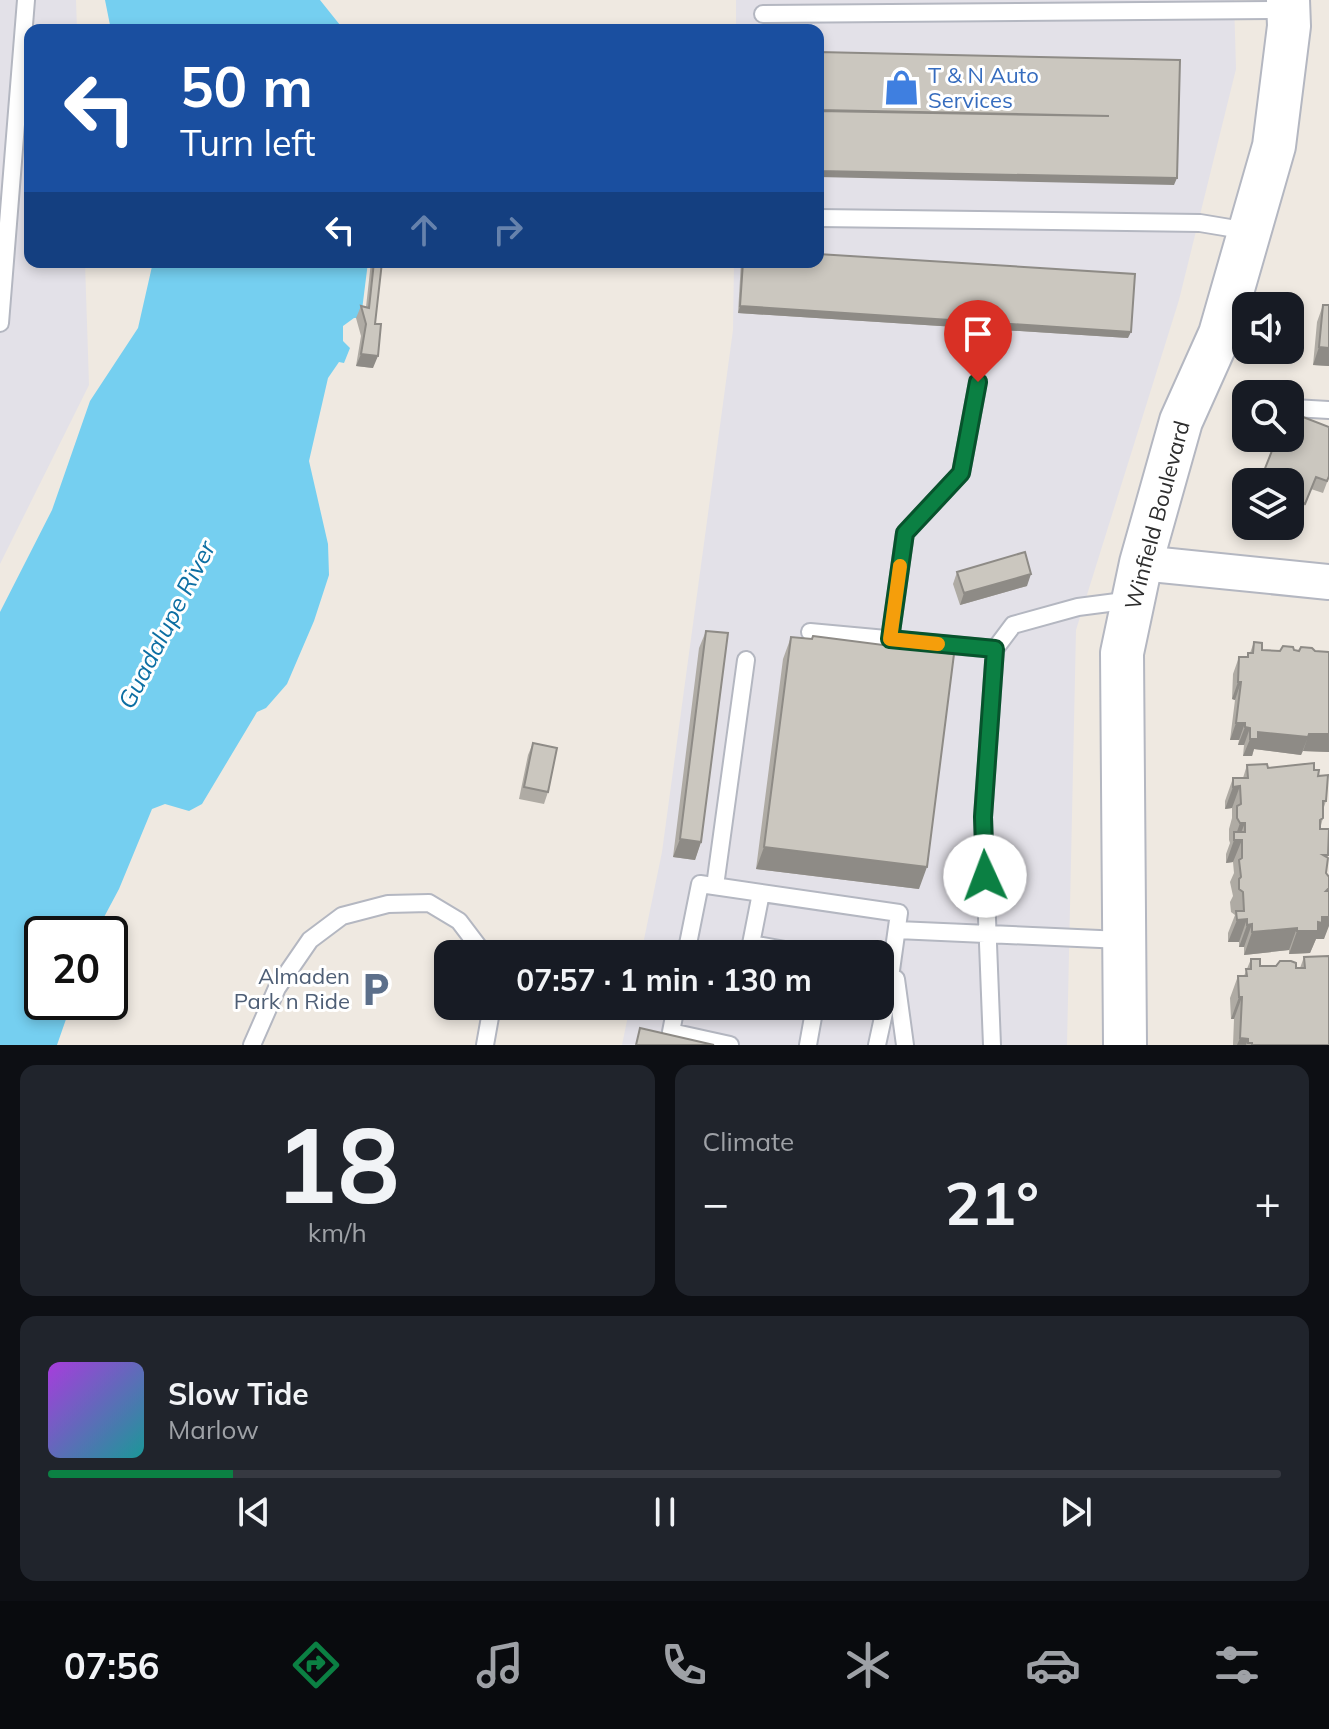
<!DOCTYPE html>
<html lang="en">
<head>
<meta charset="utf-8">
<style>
  :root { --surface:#171b24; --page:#20242c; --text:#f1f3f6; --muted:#9ea1a6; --line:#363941; --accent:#0b8043 }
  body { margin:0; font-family:Mulish,sans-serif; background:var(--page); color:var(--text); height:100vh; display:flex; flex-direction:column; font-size:30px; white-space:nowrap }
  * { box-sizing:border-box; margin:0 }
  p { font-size:26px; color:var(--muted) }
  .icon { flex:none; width:44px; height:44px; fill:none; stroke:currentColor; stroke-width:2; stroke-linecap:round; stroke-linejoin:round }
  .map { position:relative; height:1045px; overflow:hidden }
  .details { display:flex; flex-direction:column; gap:20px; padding:20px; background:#0d0f14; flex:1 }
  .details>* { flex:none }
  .banner { position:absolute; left:24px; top:24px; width:800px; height:244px; border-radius:16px; box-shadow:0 4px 12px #0003; background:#1a4fa0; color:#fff; overflow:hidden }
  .controls { position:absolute; left:1232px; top:292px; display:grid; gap:16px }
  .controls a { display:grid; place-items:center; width:72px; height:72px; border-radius:16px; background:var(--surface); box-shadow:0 4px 12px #0003; font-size:40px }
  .speed { position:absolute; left:24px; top:916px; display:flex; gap:16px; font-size:40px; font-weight:700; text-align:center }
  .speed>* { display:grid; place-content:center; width:104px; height:104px; border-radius:50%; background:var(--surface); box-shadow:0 4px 12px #0003; line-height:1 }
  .speed .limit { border:4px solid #111; border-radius:12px; background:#fff; color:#111 }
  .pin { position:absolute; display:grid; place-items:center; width:68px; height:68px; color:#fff; margin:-82px -34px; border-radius:50% 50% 50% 0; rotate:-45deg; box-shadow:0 0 8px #0007 }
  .pin .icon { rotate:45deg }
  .me { position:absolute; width:88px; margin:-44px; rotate:358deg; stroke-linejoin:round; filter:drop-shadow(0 0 6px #0008) }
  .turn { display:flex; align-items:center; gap:28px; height:168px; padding:0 24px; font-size:36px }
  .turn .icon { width:104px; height:104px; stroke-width:2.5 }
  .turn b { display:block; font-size:56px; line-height:68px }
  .lanes { display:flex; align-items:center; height:76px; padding:0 24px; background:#0003; justify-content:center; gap:40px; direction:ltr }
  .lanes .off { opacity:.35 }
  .big { font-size:60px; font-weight:700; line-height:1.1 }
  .details .widget { flex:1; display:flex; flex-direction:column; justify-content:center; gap:12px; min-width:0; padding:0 28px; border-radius:16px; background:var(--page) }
  .details .dial { align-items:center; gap:0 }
  .dial b { font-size:104px; line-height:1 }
  .song { display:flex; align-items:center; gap:24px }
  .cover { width:96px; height:96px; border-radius:12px; background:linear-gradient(135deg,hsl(280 70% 55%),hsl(180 70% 35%)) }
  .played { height:8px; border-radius:4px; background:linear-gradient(90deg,var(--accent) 15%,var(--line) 15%) }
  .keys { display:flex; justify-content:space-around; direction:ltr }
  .heat { display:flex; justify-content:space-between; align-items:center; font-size:44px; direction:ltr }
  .details .tiles { flex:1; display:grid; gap:20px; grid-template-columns:1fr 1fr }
  .widget:last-child { grid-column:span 2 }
  .trip { position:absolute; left:434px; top:940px; width:460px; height:80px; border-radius:16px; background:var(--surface); box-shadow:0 4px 12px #0003; font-weight:700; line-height:80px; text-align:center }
  .menu { display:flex; height:128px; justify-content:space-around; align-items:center; background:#090b0e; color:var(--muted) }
  .menu .icon { width:56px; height:56px }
  .menu .active { color:var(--accent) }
  .menu b { font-size:36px; color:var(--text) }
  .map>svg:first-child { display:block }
</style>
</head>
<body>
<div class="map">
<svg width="1329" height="1045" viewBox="0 0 1329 1045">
  <rect width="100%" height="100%" fill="#efe9e1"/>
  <path fill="#e3e1e8" d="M0,0H76L77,30H30V262H85L89,385L0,564Z
    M736,0H1234L1236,69L1179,300L1076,630L1067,1045H622L630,1006H880V954H641L662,852L733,330L734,262H818V30H736Z"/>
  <path fill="#75cff0" d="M105,0H320L344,30H111Z
    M153,262H368L361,318H354L343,326V341L350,348L344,363L339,362L328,378L309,461L328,544L329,575L314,621L287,684L266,708L257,712L202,804L189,811L165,804L152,809L119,889L95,934H42V1002H72L57,1045H0V612L52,510L90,401L138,328Z"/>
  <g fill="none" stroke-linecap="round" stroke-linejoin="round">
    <defs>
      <path id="service" d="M763,14L1288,10
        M818,218L1200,223L1248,231
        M0,323L26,0
        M1293,408L1329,410
        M810,632L995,649L983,817L992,1045
        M890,639L905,533L961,473L978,382
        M995,649L1013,625L1078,607L1132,600
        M715,886L746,660
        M761,893L751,944L807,954
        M897,930L1122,940
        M686,954L700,884L899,913L887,999L877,1045
        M896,979L905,1045
        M676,1006L671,1032L730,1045
        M252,1045L277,988L310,940L342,916L388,904L429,903L459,921L484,954
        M485,1045L492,1006
        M808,1045L815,1006"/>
      <path id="minor" d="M1141,563L1329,582"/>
      <path id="tertiary" d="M1125,1045L1122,653L1141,563L1181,421L1220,334L1274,146L1289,26L1288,0"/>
    </defs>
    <use href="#service" stroke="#b4b7c1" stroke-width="20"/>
    <use href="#minor" stroke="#b4b7c1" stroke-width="38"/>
    <use href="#tertiary" stroke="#b4b7c1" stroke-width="46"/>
    <use href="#service" stroke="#fff" stroke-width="16"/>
    <use href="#minor" stroke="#fff" stroke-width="34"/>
    <use href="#tertiary" stroke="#fff" stroke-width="42"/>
  </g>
  <path fill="#afaba4" d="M371,262H382L375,324L373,368L356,366L361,336L356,318L361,306L366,307Z
    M741,262H818L1128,338L738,313Z
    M1323,305H1329V366L1313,365L1317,322Z
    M1277,438L1329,477L1323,493L1311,489L1300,516L1290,512V482H1260Z
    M957,572L1027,586L960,605L953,584Z
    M706,631L701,842L695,860L673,857L699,648Z
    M791,637L919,889L756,869L783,659Z
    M1254,642L1262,650L1329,652V752L1303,751L1301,755L1254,749L1252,756H1243L1244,745H1238L1239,740H1230L1235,700L1232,699L1233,674L1239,657H1247L1248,653H1250Z
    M533,743L548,792L544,804L519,799L528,755Z
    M1247,765L1268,768L1314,770L1318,776L1326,801L1323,810V818L1320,829L1328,855L1326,873L1329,888L1324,939H1316L1310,953L1289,954V950L1244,955V947H1239V942H1228V933L1235,915L1231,912L1230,902L1233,896L1230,882L1234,873L1233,862L1226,863V854L1230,843L1229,840V829L1232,818V808L1225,809V801L1233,778H1243Z
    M1304,957L1329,1045H1233L1234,1019H1231L1230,998L1238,976H1244L1251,959L1260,966L1300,968Z"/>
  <path fill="#8e8b86" d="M818,171L1177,178L1174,185L818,177Z
    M740,306L1131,332L1128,338L738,313Z
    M1319,347L1329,348V366L1313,365Z
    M361,354L378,356L373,368L356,366Z
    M1031,574L1027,586L960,605L964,593Z
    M1238,682H1241L1235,700L1232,699Z
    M1236,723H1245L1239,740H1230Z
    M1245,727L1250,728L1244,745H1238Z
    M1258,732L1308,737L1301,755L1254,749L1252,756H1243L1250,739Z
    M1309,734H1329V752L1303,751Z
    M1240,786L1232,808L1225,809L1233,787Z
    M1240,823H1245L1238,840H1242L1233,862L1226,863Z
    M680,839L701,842L695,860L673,857Z
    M764,847L927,867L919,889L756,869Z
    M1322,917H1329V926L1324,939H1316L1310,953L1289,954L1297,931L1318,922Z
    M1247,919L1239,942H1228L1237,920Z
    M1252,924L1244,947H1239L1247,925Z
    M1297,928L1289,950L1244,955L1252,932Z
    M1239,997H1242L1234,1019H1231Z
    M1240,1038L1248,1039L1246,1045H1237Z"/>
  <path fill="#cbc7bf" stroke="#8e8b86" stroke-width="2" d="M818,52L1180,60L1177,178L818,171V111L1109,116L818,110Z
    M818,254L1135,274L1131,332L740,306L743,262H818Z
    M374,262H382L375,324H381L378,356L361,354L366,324L361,306L369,308Z
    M1323,305H1329V348L1319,347Z
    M1303,417L1329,427V476L1327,481L1316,477L1305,504L1290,498V482H1277L1279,477L1264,471L1277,438H1290V420L1300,424Z
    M1025,552L1031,574L964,593L957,572Z
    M706,631L728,633L701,842L680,839Z
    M813,636L954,654L927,867L764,847L791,637L812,639Z
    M1254,642L1262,643V650L1280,651L1283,646L1293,647L1294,650L1299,651L1301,647L1312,648L1315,651L1329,652V734H1309L1308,737L1258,732V739H1250V728L1245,727V723H1236L1241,682H1238L1239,657H1248V653H1253Z
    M533,743L557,748L548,792L524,787Z
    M1314,763V770H1319L1318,776L1328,775L1326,801H1323V818L1320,820V829H1329L1328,855H1323L1328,858L1326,873L1329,877V888L1326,891H1329V917H1322V923L1318,922V931H1297V928L1252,932V924L1247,925V919L1237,920L1236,911H1244L1243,892L1239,889V879L1241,877L1239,860L1242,858V840H1234V832H1245V823H1240L1237,818V806L1241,804L1240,786L1233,787V778H1248L1247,765L1267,764L1268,768Z
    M1329,956V1045H1252V1043H1248V1039L1240,1038L1242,997H1239L1238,976H1247L1246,969H1251V959H1260V966H1276L1280,961H1291L1296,963V968H1305L1304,957Z
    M640,1028L714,1045H636Z"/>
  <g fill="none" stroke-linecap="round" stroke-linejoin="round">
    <defs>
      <path id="route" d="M978,382L961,473L905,533L890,639L995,649L983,817L985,876"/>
    </defs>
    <use href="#route" stroke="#07532c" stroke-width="20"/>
    <use href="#route" stroke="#0b8043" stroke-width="14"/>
    <path stroke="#f59e0b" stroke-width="14" d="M900,566L890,639L938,644"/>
  </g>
  <defs>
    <symbol id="shop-bare" viewBox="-9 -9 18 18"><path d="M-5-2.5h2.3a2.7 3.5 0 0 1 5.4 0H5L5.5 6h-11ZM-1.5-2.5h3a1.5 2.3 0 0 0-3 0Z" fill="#3f7fe0" stroke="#fff" stroke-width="2.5" paint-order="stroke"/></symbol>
    <symbol id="parking-bare" viewBox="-9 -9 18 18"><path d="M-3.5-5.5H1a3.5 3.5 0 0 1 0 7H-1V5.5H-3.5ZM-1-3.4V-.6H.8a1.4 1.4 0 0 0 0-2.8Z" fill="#5c6f8a" stroke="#fff" stroke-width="2.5" paint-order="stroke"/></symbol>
  </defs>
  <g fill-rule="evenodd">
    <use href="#shop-bare" x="876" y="62" width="51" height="51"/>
    <use href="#parking-bare" x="350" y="964" width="51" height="51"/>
  </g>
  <g text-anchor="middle" stroke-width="6" stroke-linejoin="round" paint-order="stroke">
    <g font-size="22" fill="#366cbe" stroke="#fff" text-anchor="start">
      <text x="928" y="83">T &amp; N Auto<tspan x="928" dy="25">Services</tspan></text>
    </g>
    <g font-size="22" fill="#2e2e2e" stroke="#fff">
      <text transform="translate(1157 515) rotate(-75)" y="8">Winfield Boulevard</text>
    </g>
    <g font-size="22" fill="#4e5e75" stroke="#fff" text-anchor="end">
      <text x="350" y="984">Almaden<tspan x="350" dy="25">Park n Ride</tspan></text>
    </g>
    <g font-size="24" font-style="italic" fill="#0d6fa3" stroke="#fff">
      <text transform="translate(167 625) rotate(-63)" y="8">Guadalupe River</text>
    </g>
  </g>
</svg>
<div class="controls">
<a><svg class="icon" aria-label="sound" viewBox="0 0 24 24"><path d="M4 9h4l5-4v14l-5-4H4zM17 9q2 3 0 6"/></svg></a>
<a><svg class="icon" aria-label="search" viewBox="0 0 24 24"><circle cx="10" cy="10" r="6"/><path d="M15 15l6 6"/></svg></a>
<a><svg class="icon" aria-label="layers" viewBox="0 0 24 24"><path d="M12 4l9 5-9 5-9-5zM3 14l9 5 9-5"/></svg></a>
</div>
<div class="speed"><div class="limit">20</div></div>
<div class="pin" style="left:978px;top:382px;background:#d93025"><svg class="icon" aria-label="arrive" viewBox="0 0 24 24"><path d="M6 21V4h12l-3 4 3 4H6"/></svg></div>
<svg class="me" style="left:985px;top:876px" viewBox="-20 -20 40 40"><circle r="19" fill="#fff"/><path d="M0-13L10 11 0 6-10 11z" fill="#0b8043"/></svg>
<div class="trip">07:57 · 1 min · 130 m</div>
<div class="banner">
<div class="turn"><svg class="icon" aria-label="left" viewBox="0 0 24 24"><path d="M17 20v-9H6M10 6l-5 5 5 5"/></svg><div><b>50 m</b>Turn left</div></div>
<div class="lanes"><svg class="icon" aria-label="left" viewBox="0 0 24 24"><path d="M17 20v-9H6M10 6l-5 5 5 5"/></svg><svg class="icon off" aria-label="ahead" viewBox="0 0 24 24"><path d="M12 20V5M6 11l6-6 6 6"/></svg><svg class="icon off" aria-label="right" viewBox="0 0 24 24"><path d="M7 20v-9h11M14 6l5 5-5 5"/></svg></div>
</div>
</div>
<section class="details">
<div class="tiles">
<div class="widget dial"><b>18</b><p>km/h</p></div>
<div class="widget"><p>Climate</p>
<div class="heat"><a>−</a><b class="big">21°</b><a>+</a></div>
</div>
<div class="widget">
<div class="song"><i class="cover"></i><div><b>Slow Tide</b><p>Marlow</p></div></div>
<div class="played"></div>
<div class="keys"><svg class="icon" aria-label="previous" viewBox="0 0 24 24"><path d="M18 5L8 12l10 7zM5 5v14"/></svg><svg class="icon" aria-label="pause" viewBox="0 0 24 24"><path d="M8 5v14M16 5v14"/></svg><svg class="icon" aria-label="next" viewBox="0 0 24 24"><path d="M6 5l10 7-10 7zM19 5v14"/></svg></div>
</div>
</div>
</section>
<nav class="menu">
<b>07:56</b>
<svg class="icon active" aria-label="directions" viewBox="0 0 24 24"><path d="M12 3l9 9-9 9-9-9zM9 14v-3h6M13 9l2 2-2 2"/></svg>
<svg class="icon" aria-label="music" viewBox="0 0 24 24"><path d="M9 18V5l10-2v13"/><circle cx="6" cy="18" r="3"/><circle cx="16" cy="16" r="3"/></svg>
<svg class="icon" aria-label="phone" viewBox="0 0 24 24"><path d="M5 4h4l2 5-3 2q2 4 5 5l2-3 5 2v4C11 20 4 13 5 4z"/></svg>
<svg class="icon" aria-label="climate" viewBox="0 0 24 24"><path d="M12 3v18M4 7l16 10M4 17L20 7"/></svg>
<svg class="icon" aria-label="car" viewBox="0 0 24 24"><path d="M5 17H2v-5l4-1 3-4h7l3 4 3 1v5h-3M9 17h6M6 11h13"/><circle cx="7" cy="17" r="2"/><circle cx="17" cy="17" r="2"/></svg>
<svg class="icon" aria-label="filters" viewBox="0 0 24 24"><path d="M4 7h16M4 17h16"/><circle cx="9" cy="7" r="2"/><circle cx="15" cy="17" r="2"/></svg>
</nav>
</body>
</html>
